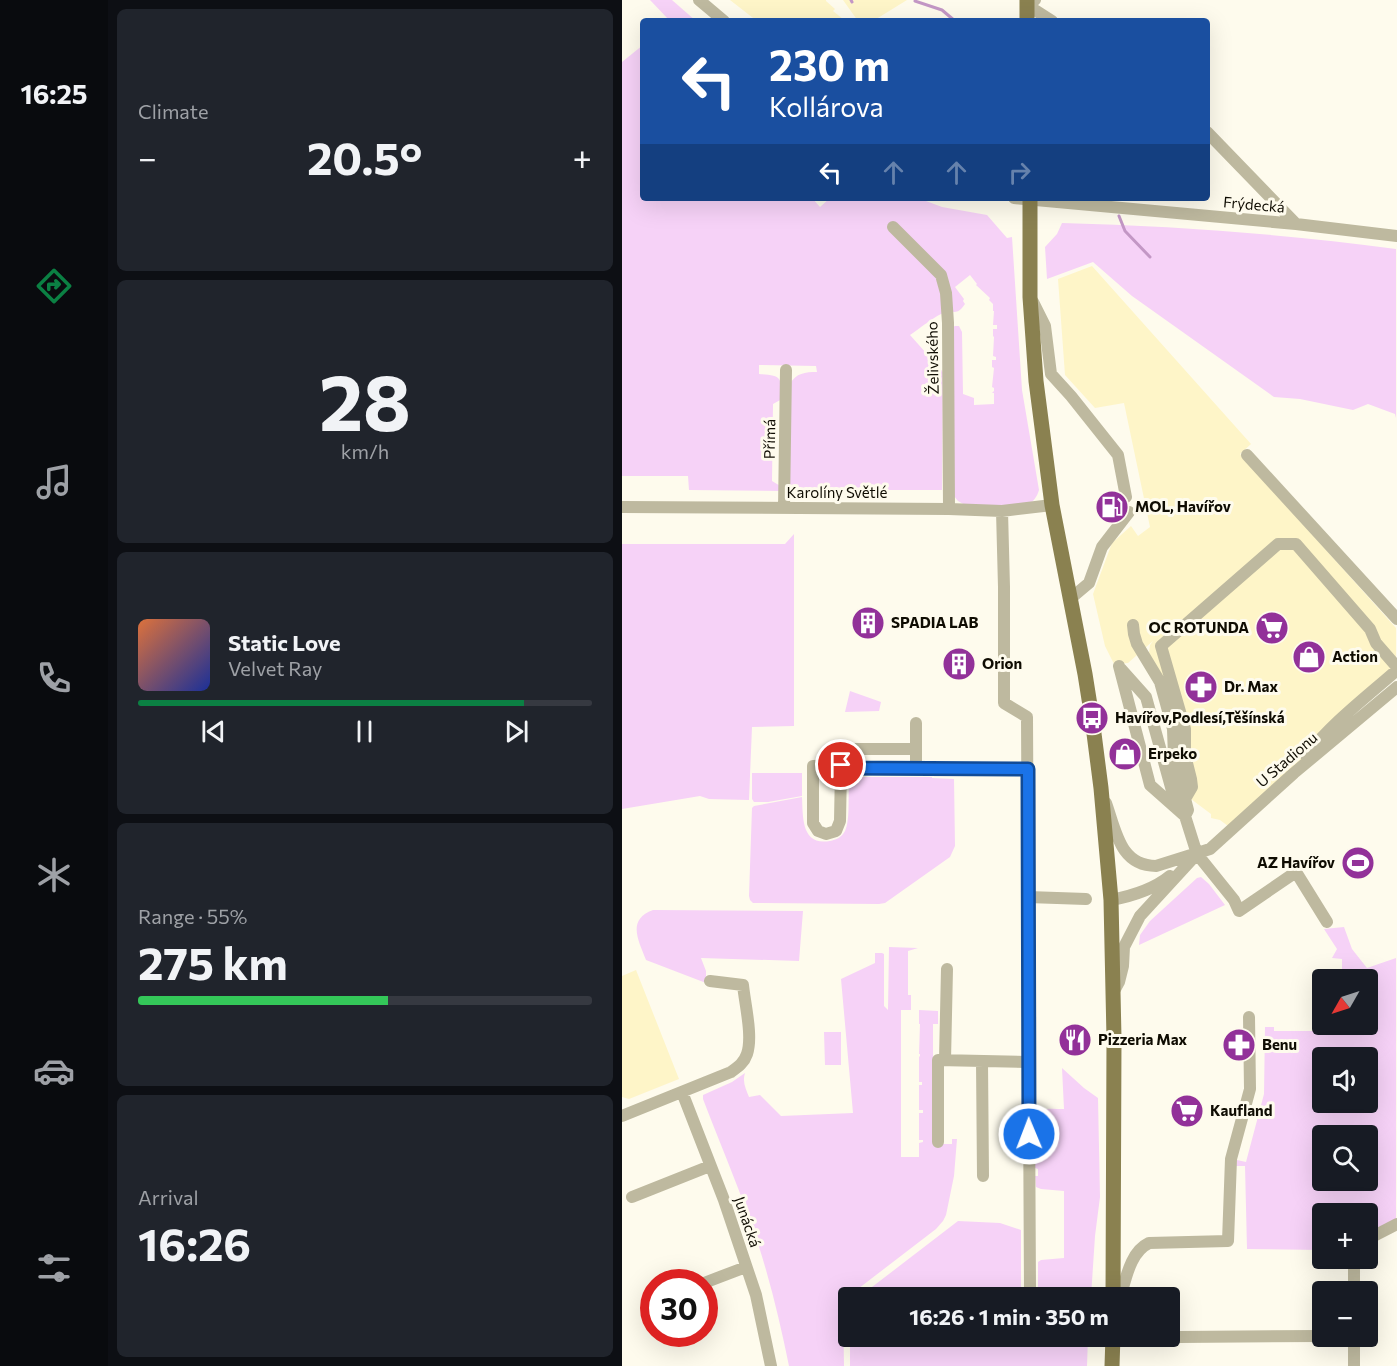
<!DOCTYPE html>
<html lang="en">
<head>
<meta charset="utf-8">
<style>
  :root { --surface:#171b24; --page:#20242c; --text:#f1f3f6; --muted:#9ea1a6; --line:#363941; --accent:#0b8043 }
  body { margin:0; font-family:Commissioner,sans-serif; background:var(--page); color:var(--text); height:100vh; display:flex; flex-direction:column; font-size:22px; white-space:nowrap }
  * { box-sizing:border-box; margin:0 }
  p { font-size:20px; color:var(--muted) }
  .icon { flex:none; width:33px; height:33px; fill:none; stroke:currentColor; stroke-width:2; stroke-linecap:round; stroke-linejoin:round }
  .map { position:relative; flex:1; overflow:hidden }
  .drawer { display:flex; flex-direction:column; gap:9px; padding:9px; background:#0d0f14; width:514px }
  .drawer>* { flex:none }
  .top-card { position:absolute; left:18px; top:18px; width:570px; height:183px; border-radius:6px; box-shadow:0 6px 24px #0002; background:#1a4fa0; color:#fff; overflow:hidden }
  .needle { width:39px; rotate:231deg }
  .buttons { position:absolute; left:690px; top:969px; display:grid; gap:12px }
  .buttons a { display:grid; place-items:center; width:66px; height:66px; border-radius:6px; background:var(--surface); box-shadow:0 6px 24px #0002; font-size:30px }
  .speed { position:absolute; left:18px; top:1269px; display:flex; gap:12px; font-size:30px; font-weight:700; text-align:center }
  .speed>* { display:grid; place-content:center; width:78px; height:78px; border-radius:50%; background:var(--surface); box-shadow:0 6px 24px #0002; line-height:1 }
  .speed .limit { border:9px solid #d22; background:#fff; color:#111 }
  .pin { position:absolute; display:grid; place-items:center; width:51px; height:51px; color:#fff; margin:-26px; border:3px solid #fff; border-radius:50%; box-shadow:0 2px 6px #0007 }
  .me { position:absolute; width:66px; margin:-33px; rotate:359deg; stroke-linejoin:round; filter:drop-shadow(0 0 4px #0008) }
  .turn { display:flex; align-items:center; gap:21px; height:126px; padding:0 30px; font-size:27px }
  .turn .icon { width:78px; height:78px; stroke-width:2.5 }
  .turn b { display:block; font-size:42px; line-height:51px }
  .lanes { display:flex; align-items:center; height:57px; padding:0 30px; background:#0003; justify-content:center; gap:30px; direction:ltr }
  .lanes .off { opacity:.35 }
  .big { font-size:45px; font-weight:700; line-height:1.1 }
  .drawer .widget { flex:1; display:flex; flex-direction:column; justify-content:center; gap:9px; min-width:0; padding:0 21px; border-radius:9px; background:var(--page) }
  .drawer .dial { align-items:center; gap:0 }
  .dial b { font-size:78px; line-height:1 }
  .song { display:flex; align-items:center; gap:18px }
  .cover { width:72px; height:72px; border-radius:9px; background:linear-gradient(135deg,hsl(20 70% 55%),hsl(230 70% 35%)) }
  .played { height:6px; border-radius:3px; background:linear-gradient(90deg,var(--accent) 85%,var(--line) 85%) }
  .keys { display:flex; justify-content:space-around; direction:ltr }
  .heat { display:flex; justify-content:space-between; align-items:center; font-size:33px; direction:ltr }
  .charge { height:9px; border-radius:4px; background:linear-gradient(90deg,#34c759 55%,var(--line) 0) }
  .trip { position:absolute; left:216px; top:1287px; width:342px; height:60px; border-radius:6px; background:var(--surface); box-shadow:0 6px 24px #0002; font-weight:700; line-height:60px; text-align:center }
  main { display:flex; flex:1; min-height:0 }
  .tabs { display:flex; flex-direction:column; width:108px; justify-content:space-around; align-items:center; background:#090b0e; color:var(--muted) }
  .tabs .icon { width:42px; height:42px }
  .tabs .active { color:var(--accent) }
  .tabs b { font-size:27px; color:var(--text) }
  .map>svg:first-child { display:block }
</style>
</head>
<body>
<main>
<nav class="tabs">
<b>16:25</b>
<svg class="icon active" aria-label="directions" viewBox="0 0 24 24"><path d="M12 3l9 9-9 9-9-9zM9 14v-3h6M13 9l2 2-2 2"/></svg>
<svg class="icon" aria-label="music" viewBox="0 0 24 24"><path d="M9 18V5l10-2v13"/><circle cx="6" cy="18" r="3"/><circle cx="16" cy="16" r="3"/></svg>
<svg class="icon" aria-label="phone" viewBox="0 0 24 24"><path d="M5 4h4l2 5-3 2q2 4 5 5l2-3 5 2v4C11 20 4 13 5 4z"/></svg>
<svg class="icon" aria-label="climate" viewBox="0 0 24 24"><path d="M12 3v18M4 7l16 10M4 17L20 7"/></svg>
<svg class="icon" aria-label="car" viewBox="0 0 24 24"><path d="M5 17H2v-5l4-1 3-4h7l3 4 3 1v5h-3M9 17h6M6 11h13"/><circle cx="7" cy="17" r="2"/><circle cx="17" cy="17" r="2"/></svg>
<svg class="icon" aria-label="filters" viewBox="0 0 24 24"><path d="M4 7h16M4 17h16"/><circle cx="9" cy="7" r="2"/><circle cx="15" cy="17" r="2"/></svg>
</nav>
<section class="drawer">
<div class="widget"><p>Climate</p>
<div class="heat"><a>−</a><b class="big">20.5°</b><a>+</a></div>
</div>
<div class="widget dial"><b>28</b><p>km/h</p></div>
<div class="widget">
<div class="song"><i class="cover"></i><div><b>Static Love</b><p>Velvet Ray</p></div></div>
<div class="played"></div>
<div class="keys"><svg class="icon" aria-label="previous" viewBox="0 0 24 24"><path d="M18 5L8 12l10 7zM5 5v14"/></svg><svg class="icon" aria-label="pause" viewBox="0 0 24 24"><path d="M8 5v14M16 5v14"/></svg><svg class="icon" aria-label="next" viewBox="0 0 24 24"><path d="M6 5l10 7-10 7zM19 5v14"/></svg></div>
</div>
<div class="widget"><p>Range · 55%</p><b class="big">275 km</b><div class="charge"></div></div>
<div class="widget"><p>Arrival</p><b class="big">16:26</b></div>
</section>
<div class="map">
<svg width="775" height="1366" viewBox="0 0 775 1366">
  <rect width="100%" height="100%" fill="#fefbed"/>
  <path fill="#fef5c8" d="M108,0H204V1L213,9L211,11L221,19L219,21H135Z
    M221,0H285L251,21H236Z
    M470,266L629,444L618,454L774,628V677L606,826L598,820L589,818V814L569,799L541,678L530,662L527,653L528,645L531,641L506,663L492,664L483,646L471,594L490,543L509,526L516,536L528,527L502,403L473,408L443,375L436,279Z
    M14,970L57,1079L7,1099L0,1097V976Z"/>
  <path fill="#f6d2f7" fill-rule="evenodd" d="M28,0H50L74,21H48Z
    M21,45V198H190L198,207L208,198H296L320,207L365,215L385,238L390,237L400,390L417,490C415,497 411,502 406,505H343L336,501L332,496L331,327L333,326H337L340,332L341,394L352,398V405L372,404V393H370L372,391V388L370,387L372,368L370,367V360H374V357L371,356L372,337L371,336V329H375V325H371L372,311H371V304L367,300L368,298L354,285L355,284L348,275L333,287L342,299L341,301L343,304C334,317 333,309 322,313C314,315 296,330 288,335L321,372L320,490H167L168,384C174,373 183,372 195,372L194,366L137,365V374C159,375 160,377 160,399L151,404L150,481L160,487L159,491L67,490L66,476H0V62Z
    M440,223C552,226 663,234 774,249V418L773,414L746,404L731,410L678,399L652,397L510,296L471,262L425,279L423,247L435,234Z
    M172,534V726L130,727L127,800L87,799L78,796L0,809V544H163Z
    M228,691L259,702L257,711L223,712Z
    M130,773H180V796L146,802H132L130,799Z
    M241,777H310V778L332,779L333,846L328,857L263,903L257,904L131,903L128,900L127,896L130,808L132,806L180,797C181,817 179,846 208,841C214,840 220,837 223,831C228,821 226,799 227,788C228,780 234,778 241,777Z
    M579,877L587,884L603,905L517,945L518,935L528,921L575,878Z
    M31,910L181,911L177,961L79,958L84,971V983L24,960C17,941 4,920 31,910Z
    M722,927L730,949L745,968L774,958V1224L746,1239V1214H700V1250L625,1249L623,1166H614L615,1160L624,1162L642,1094L643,1027H652V1031H710V1025L746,1024V980L720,979V959L710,958L715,949L702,929ZM700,1058H746V1102H700ZM700,1136H746V1180H700Z
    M267,947L296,948L286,951V995H289V1010H279V1157H297V1143L301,1142V1140H297V1113H301V1110H297V1085H300V1082H297V1057L298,1056V1054H297L298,1024H297V1010L316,1011V1024H311V1144H330V1139H335L332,1176L324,1215L321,1221L314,1229L228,1295L221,1306L222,1366H167C159,1327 150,1288 138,1250C122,1199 100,1149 81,1099V1095L110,1082L123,1073C120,1082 124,1089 127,1097L138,1095L159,1116L231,1113L219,979L253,963V953H260L262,954V1006L266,1010Z
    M202,1032H219V1065H203Z
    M440,1068L462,1088L476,1098L478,1197L473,1236L469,1297H418L416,1292V1262L419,1260L442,1258V1191L419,1189L414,1187L413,1176H416V1169L413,1168V1117C418,1106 431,1109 442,1109Z
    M336,1221L378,1223L399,1230V1297H237Z
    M423,1336L466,1337L465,1366H228V1337Z"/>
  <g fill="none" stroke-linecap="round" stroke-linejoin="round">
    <path stroke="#c397c5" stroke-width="3" d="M229,0L230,2
      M293,1L320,10L333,21
      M497,216L503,231L528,257"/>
    <path stroke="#beb99f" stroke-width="12" d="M77,0L102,21
      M413,0L405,5L430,21
      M585,132L674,224
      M392,198L674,224L775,236
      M271,227L319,275L324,293L326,323L327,509
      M411,302L423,326L429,374L449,396L496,455L504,497
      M625,455L775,619
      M0,507L327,509L380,511L430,505
      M162,508L164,370
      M380,511L382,587V703L405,717L408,1291
      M448,599L467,583L480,547L507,512
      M511,625L512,634L515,644L538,682L551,729L552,757L566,810L563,816L575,854L612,900L617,911L674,872L705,922
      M497,666L528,785L563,816
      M499,669L524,697L555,809
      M219,749H294
      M684,756C710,723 743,698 775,670
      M219,768L218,821L214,831L204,834L196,831L191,823V766L219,765V768L406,769
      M294,769V723
      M563,799L570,787L569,779L563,755V729L539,646L656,544H674L748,629L754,643L775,667
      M484,803C494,831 498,866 534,866L588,849L672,773L775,687
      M406,897L464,899
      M489,900C510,896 531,890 548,876
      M491,993L497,982L501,966L502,947L518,916L574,855
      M323,1060L325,969
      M360,1062L361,1176
      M60,1092L102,1200L134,1295L149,1366
      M0,1116L109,1072C116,1067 122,1063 125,1054C131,1036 123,1005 121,985L88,981
      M316,1142V1060L406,1062
      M10,1197L88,1166
      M746,1239L775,1224
      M82,1283L124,1267
      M732,1292V1258
      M498,1298C504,1279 508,1252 527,1243L606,1241L609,1159L628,1089L627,1017
      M718,1336L732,1339
      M732,1336V1366
      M557,1337L700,1336"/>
    <path stroke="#8a8150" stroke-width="15" d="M405,21V0
      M408,198V297L414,381L430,505L463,674L470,718L479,788L489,900L492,1038L491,1298
      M490,1366L491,1336"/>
  </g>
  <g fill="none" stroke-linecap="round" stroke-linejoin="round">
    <defs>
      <path id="route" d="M219,765V768L406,769L407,1134"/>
    </defs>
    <use href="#route" stroke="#114b97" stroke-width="15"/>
    <use href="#route" stroke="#1a73e8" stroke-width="10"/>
  </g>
  <defs>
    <symbol id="fuel-disc" viewBox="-11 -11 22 22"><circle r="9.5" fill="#923199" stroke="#fefbed"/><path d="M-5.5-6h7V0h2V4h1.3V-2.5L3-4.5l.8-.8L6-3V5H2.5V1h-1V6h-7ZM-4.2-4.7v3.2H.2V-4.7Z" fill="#fff"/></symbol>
    <symbol id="building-disc" viewBox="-11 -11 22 22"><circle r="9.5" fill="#923199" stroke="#fefbed"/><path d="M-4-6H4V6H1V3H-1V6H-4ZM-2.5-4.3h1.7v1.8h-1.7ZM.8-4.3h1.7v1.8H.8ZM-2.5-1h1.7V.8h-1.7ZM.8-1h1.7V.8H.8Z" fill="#fff"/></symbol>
    <symbol id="supermarket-disc" viewBox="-11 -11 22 22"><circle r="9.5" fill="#923199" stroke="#fefbed"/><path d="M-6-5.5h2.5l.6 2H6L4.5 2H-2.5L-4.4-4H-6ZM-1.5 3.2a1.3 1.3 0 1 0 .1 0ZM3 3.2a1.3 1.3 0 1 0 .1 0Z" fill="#fff"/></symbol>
    <symbol id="shop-disc" viewBox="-11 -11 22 22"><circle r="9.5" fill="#923199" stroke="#fefbed"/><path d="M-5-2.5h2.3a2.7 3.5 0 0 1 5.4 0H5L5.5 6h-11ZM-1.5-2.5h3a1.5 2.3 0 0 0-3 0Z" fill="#fff"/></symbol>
    <symbol id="pharmacy-disc" viewBox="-11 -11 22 22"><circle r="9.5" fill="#923199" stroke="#fefbed"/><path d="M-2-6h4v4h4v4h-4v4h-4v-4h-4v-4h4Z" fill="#fff"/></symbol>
    <symbol id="bus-disc" viewBox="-11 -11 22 22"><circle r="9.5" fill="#923199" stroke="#fefbed"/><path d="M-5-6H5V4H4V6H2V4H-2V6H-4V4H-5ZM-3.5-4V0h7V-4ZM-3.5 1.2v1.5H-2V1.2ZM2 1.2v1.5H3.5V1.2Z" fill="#fff"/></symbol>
    <symbol id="stadium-disc" viewBox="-11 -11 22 22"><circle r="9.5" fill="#923199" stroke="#fefbed"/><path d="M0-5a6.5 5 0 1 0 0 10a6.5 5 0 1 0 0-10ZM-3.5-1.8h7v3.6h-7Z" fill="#fff"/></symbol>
    <symbol id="restaurant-disc" viewBox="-11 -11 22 22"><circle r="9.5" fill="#923199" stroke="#fefbed"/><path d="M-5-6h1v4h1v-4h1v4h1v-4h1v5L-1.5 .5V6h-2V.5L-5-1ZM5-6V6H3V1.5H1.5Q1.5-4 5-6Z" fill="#fff"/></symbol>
  </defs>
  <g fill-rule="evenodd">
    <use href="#fuel-disc" x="471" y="488" width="38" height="38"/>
    <use href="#building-disc" x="227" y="604" width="38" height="38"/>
    <use href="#supermarket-disc" x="631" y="609" width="38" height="38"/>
    <use href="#shop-disc" x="668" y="638" width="38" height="38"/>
    <use href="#building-disc" x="318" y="645" width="38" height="38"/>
    <use href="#pharmacy-disc" x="560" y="668" width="38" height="38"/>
    <use href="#bus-disc" x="451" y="699" width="38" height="38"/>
    <use href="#shop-disc" x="484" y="735" width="38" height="38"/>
    <use href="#stadium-disc" x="717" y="844" width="38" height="38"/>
    <use href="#restaurant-disc" x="434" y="1021" width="38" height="38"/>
    <use href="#pharmacy-disc" x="598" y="1026" width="38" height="38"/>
    <use href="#supermarket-disc" x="546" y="1092" width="38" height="38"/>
  </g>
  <g text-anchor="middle" stroke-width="6" stroke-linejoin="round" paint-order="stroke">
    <g font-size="15" fill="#0f0c02" stroke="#fefbed">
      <text transform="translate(632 205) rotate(5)" y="5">Frýdecká</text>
      <text transform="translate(311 358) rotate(-91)" y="5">Želivského</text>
      <text transform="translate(148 439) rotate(-89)" y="5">Přímá</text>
      <text x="215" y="498">Karolíny Světlé</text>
      <text transform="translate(665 760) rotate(-41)" y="5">U Stadionu</text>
      <text transform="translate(125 1222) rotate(71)" y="5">Junácká</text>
    </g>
    <g font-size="15" font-weight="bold" fill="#0f0c02" stroke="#fefbed" text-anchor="start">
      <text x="513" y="512">MOL, Havířov</text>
      <text x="269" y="628">SPADIA LAB</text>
      <text x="627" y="633" text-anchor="end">OC ROTUNDA</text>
      <text x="710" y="662">Action</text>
      <text x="360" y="669">Orion</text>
      <text x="602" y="692">Dr. Max</text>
      <text x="493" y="723">Havířov,Podlesí,Těšínská</text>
      <text x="526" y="759">Erpeko</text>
      <text x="713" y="868" text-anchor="end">AZ Havířov</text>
      <text x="476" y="1045">Pizzeria Max</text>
      <text x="640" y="1050">Benu</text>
      <text x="588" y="1116">Kaufland</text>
    </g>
  </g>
</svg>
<div class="buttons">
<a><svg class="needle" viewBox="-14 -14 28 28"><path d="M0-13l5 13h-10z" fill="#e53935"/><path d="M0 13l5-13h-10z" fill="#9ea1a6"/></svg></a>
<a><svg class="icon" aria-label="sound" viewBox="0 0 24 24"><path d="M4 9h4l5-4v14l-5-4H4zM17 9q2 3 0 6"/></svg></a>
<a><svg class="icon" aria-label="search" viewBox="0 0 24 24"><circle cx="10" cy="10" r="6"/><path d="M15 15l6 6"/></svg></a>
<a>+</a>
<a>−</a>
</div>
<div class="speed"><div class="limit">30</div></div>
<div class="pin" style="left:219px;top:765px;background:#d93025"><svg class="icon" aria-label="arrive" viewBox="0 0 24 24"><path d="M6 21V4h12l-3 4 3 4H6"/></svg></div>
<svg class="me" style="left:407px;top:1134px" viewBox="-20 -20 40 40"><circle r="17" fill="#1a73e8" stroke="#fff" stroke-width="3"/><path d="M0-11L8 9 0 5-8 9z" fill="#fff"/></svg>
<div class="trip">16:26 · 1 min · 350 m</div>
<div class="top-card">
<div class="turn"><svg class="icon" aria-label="left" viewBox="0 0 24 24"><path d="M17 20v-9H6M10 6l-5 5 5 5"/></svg><div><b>230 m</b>Kollárova</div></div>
<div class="lanes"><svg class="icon" aria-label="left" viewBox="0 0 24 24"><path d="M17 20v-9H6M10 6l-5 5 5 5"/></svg><svg class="icon off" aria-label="ahead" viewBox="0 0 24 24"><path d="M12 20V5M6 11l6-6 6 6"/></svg><svg class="icon off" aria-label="ahead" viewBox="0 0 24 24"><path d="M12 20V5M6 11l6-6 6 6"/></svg><svg class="icon off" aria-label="right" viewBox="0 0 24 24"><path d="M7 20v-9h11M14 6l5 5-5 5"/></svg></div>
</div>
</div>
</main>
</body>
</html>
